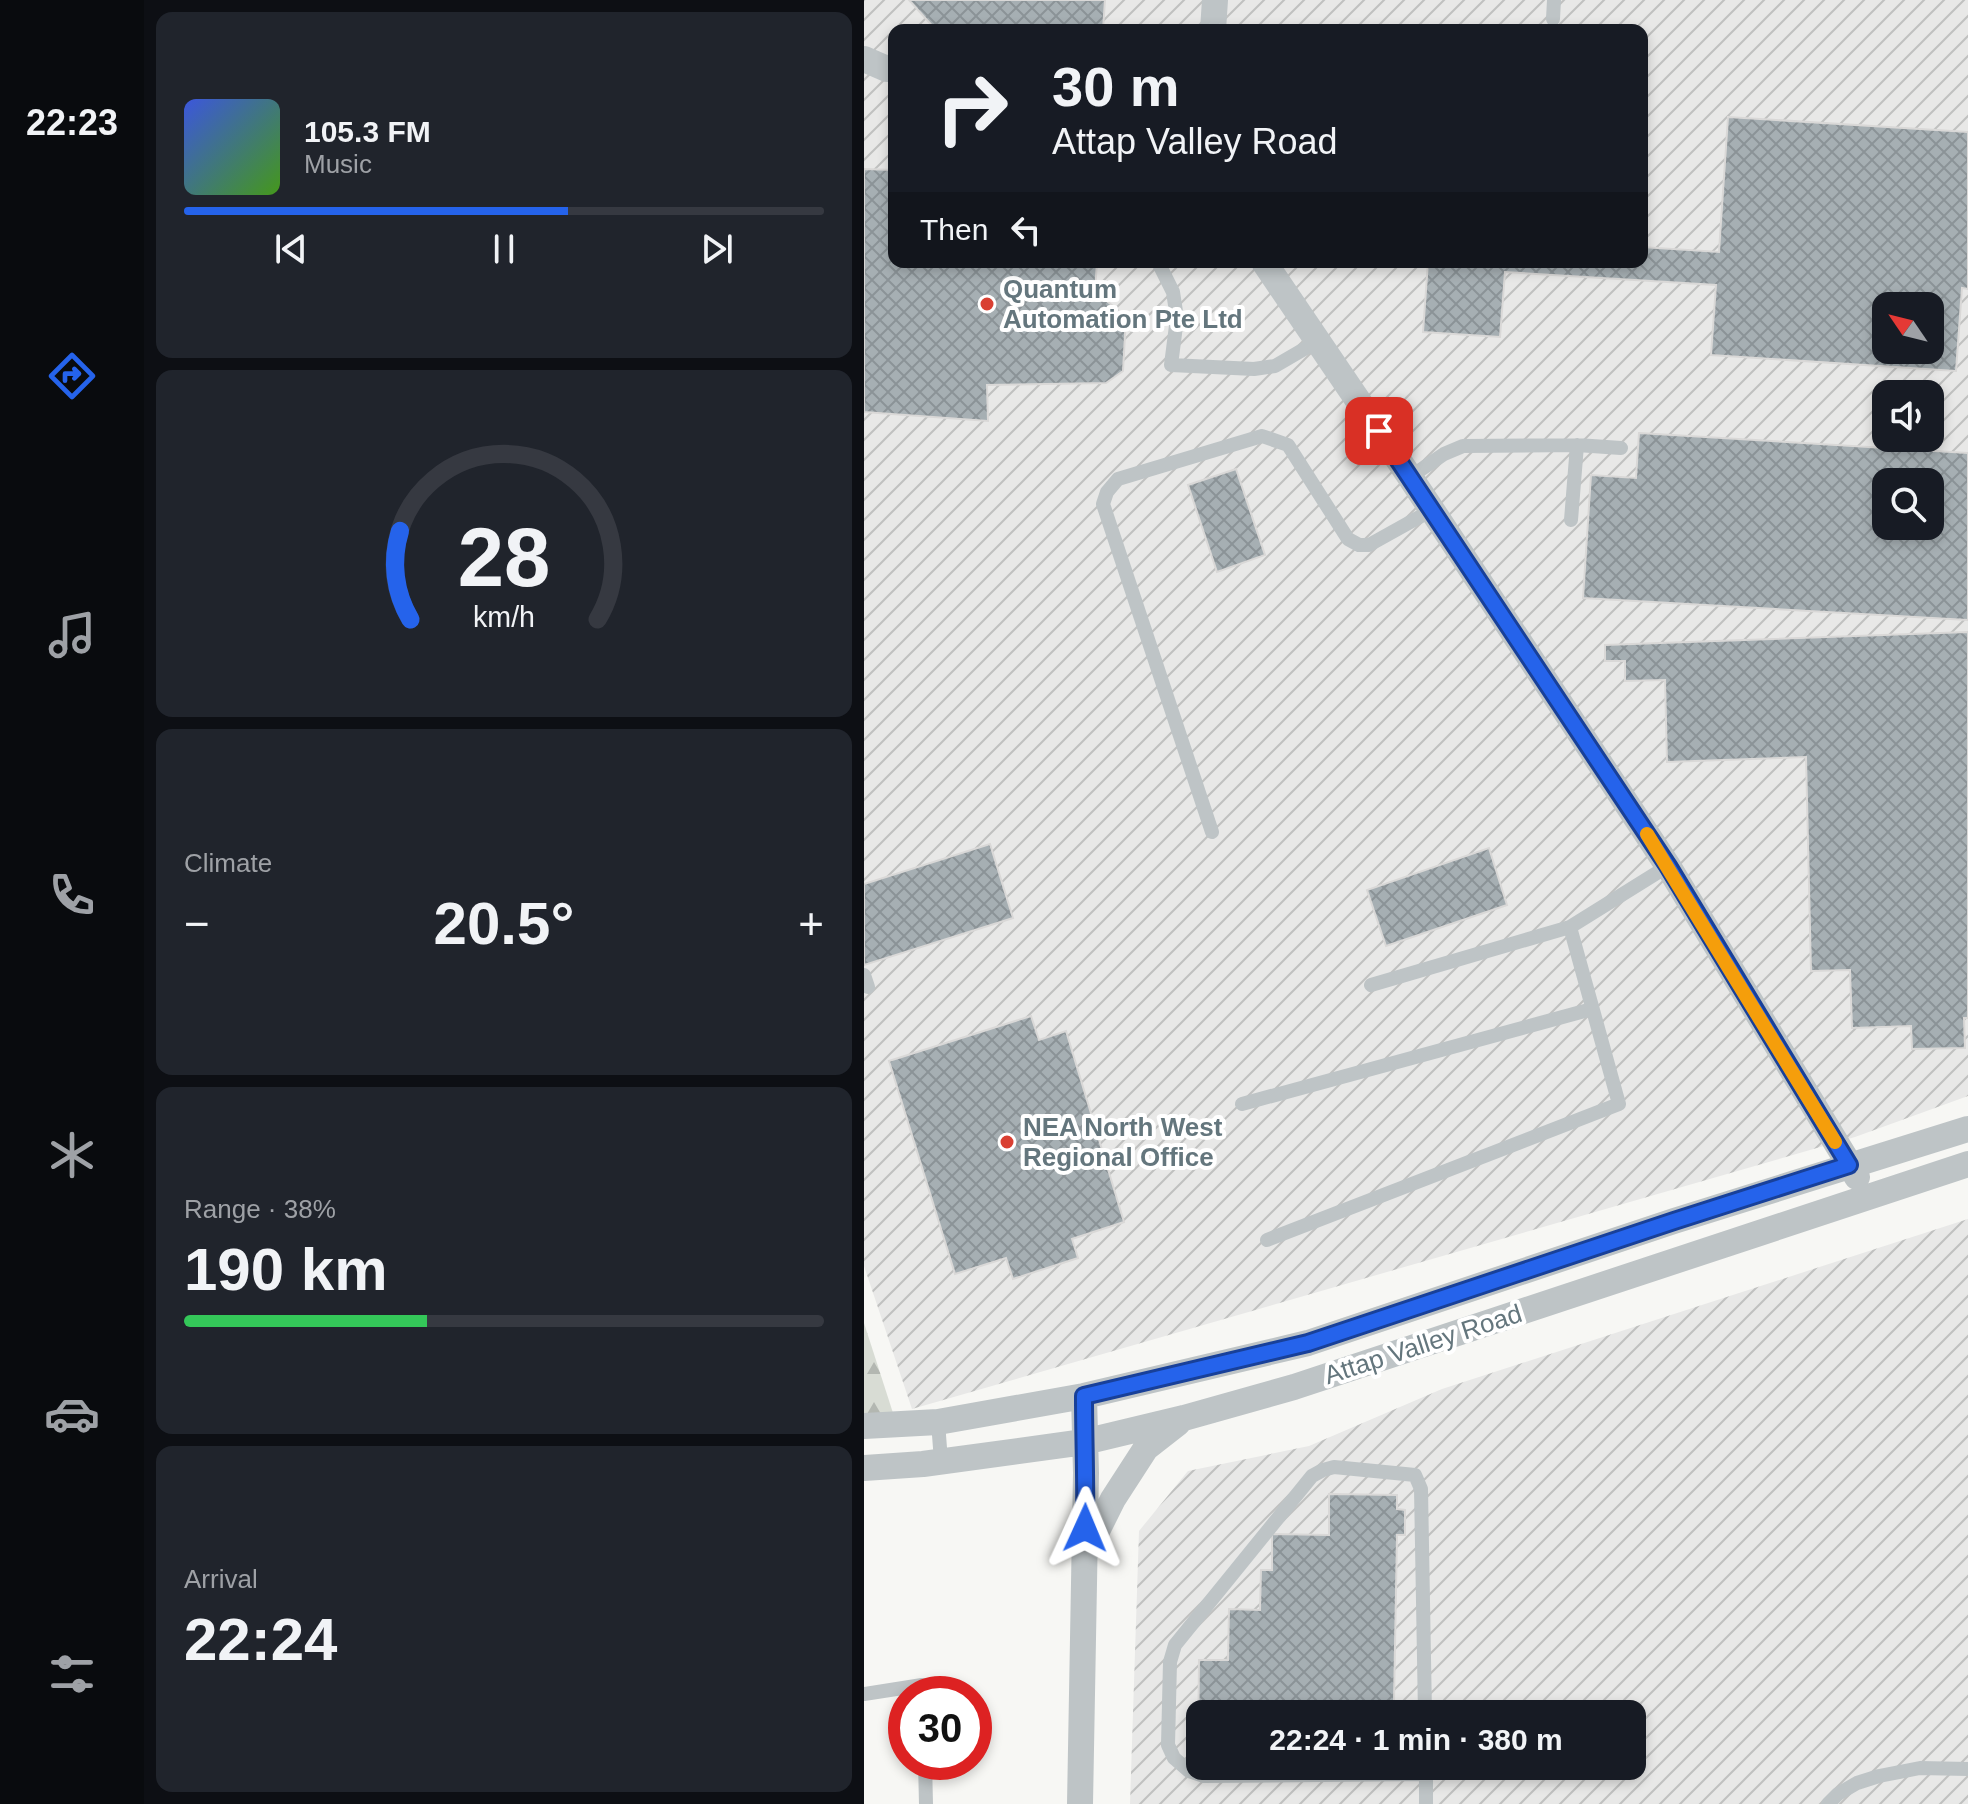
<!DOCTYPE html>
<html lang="en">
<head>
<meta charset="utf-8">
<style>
  :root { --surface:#171b24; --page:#20242c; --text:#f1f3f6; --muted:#9ea1a6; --line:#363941; --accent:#2563eb }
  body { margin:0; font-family:Helvetica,sans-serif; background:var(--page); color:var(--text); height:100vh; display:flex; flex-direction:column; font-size:30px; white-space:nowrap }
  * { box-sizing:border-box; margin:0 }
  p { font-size:26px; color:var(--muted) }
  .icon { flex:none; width:44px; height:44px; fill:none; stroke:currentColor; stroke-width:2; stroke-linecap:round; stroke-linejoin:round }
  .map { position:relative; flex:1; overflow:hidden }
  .panel { display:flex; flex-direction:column; gap:12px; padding:12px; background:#0d0f14; width:720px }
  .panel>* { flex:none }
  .banner { position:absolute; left:24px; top:24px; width:760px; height:244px; border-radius:16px; box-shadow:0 4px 12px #0003; background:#171b24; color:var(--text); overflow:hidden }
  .needle { width:52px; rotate:305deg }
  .controls { position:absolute; left:1008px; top:292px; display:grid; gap:16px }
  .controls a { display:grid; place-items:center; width:72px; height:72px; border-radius:16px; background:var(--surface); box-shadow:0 4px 12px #0003; font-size:40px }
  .speed { position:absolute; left:24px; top:1676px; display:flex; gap:16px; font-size:40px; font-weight:700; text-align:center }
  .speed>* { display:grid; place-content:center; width:104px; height:104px; border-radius:50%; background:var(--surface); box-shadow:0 4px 12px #0003; line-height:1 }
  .speed .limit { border:12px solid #d22; background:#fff; color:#111 }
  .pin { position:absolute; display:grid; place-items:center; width:68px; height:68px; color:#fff; margin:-34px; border-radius:16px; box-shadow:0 4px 12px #0006 }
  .me { position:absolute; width:88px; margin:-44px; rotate:1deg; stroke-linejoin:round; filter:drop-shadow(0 0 6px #0008) }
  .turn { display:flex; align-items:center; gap:28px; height:168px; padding:0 32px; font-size:36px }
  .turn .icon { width:104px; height:104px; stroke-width:2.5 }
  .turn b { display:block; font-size:56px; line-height:68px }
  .then { display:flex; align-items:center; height:76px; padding:0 32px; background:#0003; gap:16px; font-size:30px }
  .big { font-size:60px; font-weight:700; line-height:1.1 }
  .panel .widget { flex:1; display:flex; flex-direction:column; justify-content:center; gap:12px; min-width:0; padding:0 28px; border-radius:16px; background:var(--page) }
  .panel .dial { align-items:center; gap:0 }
  .dial svg { height:208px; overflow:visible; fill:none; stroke:var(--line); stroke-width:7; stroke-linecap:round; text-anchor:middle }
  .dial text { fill:var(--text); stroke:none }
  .song { display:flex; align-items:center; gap:24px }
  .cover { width:96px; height:96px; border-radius:12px; background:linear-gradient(135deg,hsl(230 70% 55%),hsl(100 70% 35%)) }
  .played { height:8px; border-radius:4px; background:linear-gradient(90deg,var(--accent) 60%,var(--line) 60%) }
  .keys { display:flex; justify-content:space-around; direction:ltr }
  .heat { display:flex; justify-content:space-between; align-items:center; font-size:44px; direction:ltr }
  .charge { height:12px; border-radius:6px; background:linear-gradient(90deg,#34c759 38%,var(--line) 0) }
  .trip { position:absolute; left:322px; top:1700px; width:460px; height:80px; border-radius:16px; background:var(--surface); box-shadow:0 4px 12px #0003; font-weight:700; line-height:80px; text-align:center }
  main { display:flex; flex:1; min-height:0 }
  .tabs { display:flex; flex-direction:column; width:144px; justify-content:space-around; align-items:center; background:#090b0e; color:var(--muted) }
  .tabs .icon { width:56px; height:56px }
  .tabs .selected { color:var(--accent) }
  .tabs b { font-size:36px; color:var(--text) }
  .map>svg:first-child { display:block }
</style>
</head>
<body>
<main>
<nav class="tabs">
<b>22:23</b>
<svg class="icon selected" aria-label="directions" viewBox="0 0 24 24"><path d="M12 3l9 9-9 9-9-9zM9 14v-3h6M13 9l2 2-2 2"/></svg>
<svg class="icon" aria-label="music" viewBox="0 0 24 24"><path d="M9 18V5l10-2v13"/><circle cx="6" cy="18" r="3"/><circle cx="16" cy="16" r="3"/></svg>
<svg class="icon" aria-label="phone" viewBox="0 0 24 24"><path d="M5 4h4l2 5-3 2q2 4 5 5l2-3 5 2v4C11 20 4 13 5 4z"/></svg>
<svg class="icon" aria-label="climate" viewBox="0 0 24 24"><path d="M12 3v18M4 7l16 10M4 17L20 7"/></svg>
<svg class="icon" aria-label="car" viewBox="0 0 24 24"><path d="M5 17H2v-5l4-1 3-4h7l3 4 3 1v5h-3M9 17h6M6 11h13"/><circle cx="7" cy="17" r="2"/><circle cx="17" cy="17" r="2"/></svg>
<svg class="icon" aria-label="filters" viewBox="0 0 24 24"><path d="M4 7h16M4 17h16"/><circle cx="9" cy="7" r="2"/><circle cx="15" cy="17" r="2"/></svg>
</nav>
<section class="panel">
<div class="widget">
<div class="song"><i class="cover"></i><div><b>105.3 FM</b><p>Music</p></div></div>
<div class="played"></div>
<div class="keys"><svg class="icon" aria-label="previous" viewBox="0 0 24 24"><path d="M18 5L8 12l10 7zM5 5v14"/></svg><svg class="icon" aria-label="pause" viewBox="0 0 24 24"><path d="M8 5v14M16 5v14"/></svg><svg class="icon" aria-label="next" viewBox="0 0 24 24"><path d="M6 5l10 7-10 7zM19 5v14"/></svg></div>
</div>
<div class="widget dial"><svg viewBox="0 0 100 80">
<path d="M14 69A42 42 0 1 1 86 69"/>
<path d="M14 69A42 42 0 0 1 10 35" stroke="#2563eb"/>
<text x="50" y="56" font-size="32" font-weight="700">28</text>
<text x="50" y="72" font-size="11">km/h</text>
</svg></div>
<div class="widget"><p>Climate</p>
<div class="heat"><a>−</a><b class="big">20.5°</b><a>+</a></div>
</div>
<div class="widget"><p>Range · 38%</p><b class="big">190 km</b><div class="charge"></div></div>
<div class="widget"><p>Arrival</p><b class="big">22:24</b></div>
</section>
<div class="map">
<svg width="1104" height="1804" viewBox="0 0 1104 1804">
  <defs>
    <pattern id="industrial-furrows" width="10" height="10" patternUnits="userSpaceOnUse" patternTransform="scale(2)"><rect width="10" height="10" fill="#e8e8e7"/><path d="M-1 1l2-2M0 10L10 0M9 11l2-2" fill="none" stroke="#c0c1c0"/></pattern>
    <pattern id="forest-firs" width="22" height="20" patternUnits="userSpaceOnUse" patternTransform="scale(2)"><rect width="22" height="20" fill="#d8dcd4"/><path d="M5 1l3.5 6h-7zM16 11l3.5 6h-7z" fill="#b3b7b1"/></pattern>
    <pattern id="building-cross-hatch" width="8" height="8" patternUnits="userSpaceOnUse" patternTransform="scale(2)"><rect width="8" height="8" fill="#a6afb3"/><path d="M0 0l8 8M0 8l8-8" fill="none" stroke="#8b9397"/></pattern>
  </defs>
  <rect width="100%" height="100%" fill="#f7f7f4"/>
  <path fill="url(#industrial-furrows)" fill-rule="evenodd" d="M0,0H1104V1096L991,1137L48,1409L0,1266ZM30,30H778V262H30ZM1022,306H1066V350H1022ZM1022,394H1066V438H1022ZM1022,482H1066V526H1022Z
    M1104,1219V1804H266L275,1531L324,1471L445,1446L578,1389ZM336,1714H768V1766H336Z"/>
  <path fill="url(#forest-firs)" d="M0,1323L29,1413L0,1414Z"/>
  <path fill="url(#building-cross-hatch)" stroke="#d9d8d7" stroke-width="2" fill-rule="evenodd" d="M45,0H241L239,30H72Z
    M864,117L1104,132V289L1098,288L1092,371L847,355L852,285L641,272L636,337L559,332L564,262H778V247L855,252ZM1022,306H1066V350H1022Z
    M0,169L30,170V262H233L231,291L262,317L259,371L242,383L123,385L124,421L0,412Z
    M775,433L1104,453V620L719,598L727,475L772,478ZM1022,482H1066V526H1022Z
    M372,469L401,555L353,572L324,485Z
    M1104,632V1018H1100L1101,1048L1048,1049L1047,1026L988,1028L986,970L947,971L942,757L803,762L801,680L761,681V661H741V645Z
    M126,844L149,918L0,965V884Z
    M625,848L643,905L522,946L503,890Z
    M167,1016L175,1040L202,1031L260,1222L208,1239L214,1258L149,1279L142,1258L91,1274L25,1061Z
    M465,1494L533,1495V1509L541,1510V1535H533L530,1702H539V1714H336V1751H334L335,1660H364L365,1609L396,1610L397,1570H408V1534L465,1535Z"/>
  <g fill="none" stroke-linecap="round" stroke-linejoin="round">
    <path stroke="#bec4c6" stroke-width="14" d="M689,19L690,0
      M294,262L309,292L313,318L307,365L390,369L411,366L454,341
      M546,477L580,454L599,446L713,445L757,448
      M707,520L713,445
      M348,832L239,504L243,492L254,479L398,436L424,445L484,539L495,545H505L568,510
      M0,975L4,987
      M507,985L706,927L804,866
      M378,1104L728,1009
      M403,1240L755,1104L706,927
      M74,1422L77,1461
      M0,1694L58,1685V1694
      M561,1714L557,1489L551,1475L470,1467L459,1470L448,1476L311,1645L306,1662L304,1745L310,1758L325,1771L340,1776L562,1774
      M61,1762L62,1804
      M562,1766V1804
      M964,1804L974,1794L993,1783L1015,1776L1056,1768L1104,1769"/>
    <path stroke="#bec4c6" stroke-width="26" d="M349,30L351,0
      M0,59L23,69H30
      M400,262L546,477L804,866L993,1177
      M0,1426L74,1422L220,1396L444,1343L810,1221L1104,1129
      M0,1468L59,1464L220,1442L320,1418L430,1387L1104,1164
      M224,1549L249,1499L282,1448L314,1423
      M216,1804L222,1473L220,1396"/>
  </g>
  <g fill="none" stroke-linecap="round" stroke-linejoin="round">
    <defs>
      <path id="route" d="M221,1528C222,1484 220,1440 220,1396L444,1343L810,1221L985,1165L804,866L515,431"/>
    </defs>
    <use href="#route" stroke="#184099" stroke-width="20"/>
    <use href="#route" stroke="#2563eb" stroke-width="14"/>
    <path stroke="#f59e0b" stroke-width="14" d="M783,834L971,1142"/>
  </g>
  <g fill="#d93f32" stroke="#fff" stroke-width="3">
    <circle cx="123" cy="304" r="8"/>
    <circle cx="143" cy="1142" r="8"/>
  </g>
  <g text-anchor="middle" stroke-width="8" stroke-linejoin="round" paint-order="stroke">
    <g font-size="26" font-weight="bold" fill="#64767d" stroke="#fff" text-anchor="start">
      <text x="139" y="298">Quantum<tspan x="139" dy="30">Automation Pte Ltd</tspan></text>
      <text x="159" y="1136">NEA North West<tspan x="159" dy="30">Regional Office</tspan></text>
    </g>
    <g font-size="26" fill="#64767d" stroke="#fff">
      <text transform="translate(559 1344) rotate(-18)" y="9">Attap Valley Road</text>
    </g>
  </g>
</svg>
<div class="controls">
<a><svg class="needle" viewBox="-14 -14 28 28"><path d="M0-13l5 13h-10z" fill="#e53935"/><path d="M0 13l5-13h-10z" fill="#9ea1a6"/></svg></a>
<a><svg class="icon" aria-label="sound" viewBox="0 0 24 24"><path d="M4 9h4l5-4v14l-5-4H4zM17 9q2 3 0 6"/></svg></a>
<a><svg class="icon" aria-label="search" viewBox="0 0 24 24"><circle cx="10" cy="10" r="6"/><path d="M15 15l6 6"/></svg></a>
</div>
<div class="speed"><div class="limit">30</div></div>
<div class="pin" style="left:515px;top:431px;background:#d93025"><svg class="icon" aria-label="arrive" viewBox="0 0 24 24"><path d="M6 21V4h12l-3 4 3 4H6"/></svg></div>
<svg class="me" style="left:221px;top:1528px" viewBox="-20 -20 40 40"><path d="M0-17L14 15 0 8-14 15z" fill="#2563eb" stroke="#fff" stroke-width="4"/></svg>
<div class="trip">22:24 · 1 min · 380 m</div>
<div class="banner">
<div class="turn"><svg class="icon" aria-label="right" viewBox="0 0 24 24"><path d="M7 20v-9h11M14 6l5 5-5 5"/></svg><div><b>30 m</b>Attap Valley Road</div></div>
<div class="then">Then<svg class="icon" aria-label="left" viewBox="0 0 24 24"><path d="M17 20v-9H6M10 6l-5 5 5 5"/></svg></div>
</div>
</div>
</main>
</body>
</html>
